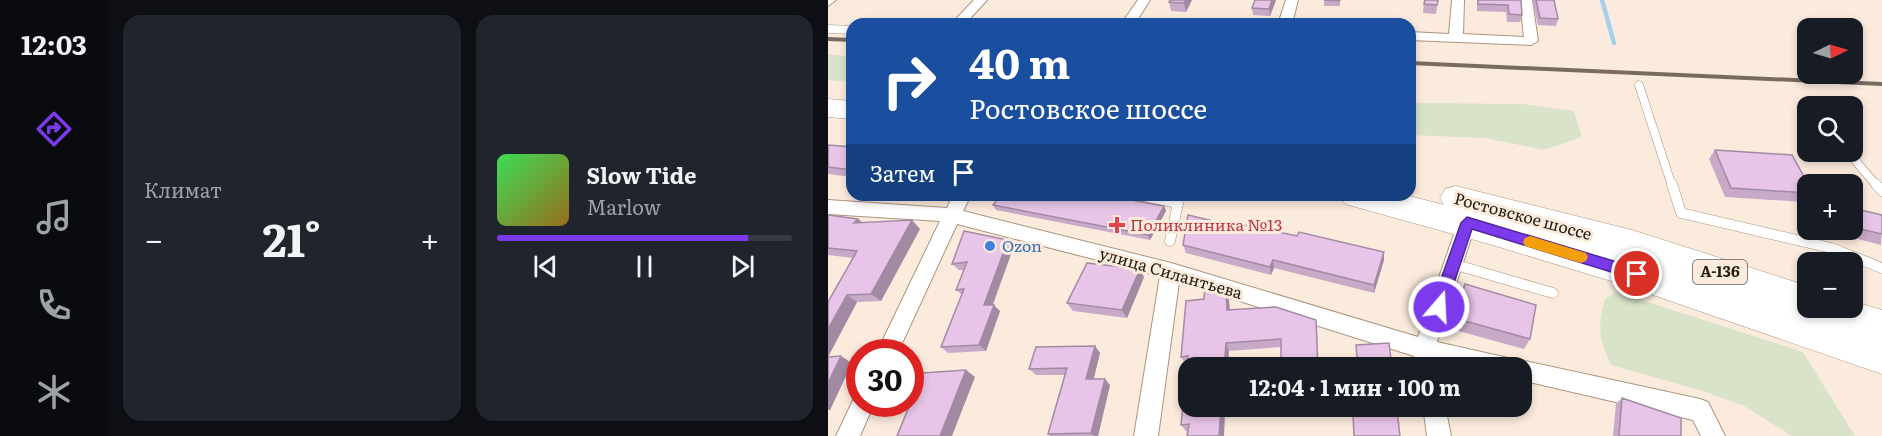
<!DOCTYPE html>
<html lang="ru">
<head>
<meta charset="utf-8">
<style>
  :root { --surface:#171b24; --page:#20242c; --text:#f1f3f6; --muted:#9ea1a6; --line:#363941; --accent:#7c3aed }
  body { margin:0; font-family:Literata,serif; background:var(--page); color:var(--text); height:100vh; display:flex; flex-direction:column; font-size:22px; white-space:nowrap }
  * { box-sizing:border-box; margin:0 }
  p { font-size:20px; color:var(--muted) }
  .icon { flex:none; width:33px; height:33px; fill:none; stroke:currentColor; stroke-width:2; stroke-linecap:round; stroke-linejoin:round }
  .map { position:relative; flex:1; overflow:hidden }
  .details { display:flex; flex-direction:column; gap:15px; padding:15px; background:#0d0f14; width:720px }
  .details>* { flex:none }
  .top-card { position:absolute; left:18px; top:18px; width:570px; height:183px; border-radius:18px; box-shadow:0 3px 9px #0003; background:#1a4fa0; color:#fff; overflow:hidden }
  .needle { width:39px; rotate:85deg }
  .tools { position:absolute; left:969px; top:18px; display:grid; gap:12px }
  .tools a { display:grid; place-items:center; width:66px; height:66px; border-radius:12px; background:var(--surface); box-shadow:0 3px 9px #0003; font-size:30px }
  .speed { position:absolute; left:18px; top:339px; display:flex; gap:12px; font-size:30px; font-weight:700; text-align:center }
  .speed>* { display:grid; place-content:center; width:78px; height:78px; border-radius:50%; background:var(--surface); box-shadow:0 3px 9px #0003; line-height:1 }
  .speed .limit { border:9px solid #d22; background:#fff; color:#111 }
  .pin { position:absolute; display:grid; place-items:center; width:51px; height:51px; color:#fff; margin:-26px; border:3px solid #fff; border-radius:50%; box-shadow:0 2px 6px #0007 }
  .me { position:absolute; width:66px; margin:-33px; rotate:19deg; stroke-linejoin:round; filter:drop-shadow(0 0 4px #0008) }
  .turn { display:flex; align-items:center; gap:21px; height:126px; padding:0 24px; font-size:27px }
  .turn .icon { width:78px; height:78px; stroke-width:2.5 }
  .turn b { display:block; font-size:42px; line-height:51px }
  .then { display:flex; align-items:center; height:57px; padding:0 24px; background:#0003; gap:12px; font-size:22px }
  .big { font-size:45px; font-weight:700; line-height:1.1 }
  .details .card { flex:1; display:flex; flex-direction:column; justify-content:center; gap:9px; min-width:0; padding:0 21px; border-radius:18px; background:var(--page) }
  .song { display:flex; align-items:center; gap:18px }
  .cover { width:72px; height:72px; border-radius:9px; background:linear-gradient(135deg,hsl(130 70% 55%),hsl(40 70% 35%)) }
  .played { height:6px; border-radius:3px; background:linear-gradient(90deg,var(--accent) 85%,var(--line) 85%) }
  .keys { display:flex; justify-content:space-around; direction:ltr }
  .heat { display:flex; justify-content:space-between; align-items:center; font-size:33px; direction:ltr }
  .details .tiles { flex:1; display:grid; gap:15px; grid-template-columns:repeat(2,1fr) }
  .trip { position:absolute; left:350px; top:357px; width:354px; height:60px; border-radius:18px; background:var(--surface); box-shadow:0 3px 9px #0003; font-weight:700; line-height:60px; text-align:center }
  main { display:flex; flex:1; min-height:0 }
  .tab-bar { display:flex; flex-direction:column; width:108px; justify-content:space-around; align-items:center; background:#090b0e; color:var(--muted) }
  .tab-bar .icon { width:42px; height:42px }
  .tab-bar .on { color:var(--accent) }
  .tab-bar b { font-size:27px; color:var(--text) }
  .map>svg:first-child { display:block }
</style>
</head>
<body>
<main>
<nav class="tab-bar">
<b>12:03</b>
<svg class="icon on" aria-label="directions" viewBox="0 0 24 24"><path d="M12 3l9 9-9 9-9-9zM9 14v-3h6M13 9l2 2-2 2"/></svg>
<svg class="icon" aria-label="music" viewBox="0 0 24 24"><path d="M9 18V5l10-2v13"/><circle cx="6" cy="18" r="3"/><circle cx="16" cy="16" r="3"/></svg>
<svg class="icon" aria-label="phone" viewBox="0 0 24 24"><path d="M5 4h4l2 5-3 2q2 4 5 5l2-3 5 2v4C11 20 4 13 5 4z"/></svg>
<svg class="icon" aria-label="climate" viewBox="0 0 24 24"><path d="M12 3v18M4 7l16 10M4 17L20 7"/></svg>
</nav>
<section class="details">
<div class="tiles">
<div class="card"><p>Климат</p>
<div class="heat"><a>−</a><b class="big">21°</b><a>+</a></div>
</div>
<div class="card">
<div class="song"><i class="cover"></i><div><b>Slow Tide</b><p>Marlow</p></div></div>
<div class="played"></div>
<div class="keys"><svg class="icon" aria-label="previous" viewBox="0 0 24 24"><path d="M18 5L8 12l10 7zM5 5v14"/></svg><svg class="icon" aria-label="pause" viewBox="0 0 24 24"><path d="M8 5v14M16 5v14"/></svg><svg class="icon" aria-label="next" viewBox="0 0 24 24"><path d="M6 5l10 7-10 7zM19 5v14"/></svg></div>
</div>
</div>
</section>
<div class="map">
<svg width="1054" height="436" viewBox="0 0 1054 436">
  <rect width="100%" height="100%" fill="#fbebdd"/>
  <path fill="#d8e3c9" d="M0,54L24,57V82L0,80Z
    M582,103L695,104L746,111L754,137L716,150L657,138L582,135Z
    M788,292L975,352L1027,436H964L916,406L875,391L783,365C771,337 769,329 777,299Z"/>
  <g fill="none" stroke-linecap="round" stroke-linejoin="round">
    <path stroke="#a3d1eb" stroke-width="4.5" d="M774,0L786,43"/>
    <defs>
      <path id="lane-far1" d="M0,29L24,30
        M811,85L844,186
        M1020,152L1049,186"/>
      <path id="lane" d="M844,184L853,213L1003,248L1054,268
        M1048,184L1054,191
        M311,195L350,203L342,241
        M625,264L725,293"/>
      <path id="street" d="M0,0H8L0,6Z
        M146,0H159L137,24H123Z
        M310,0H322L307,24H293Z
        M458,0H470L464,24H450Z
        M624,0H636L635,34L696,37L692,0H704L710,41L703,45L582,40V32L621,34Z
        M125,195H143L135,211L343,263L590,337L630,223L633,218L639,216L645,218L648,223L609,342L680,358L688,362L693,360L872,399L880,402L897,436H873L865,420L693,380V368H633L609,362L610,368H588L586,356L351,282L330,436H306L332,276L129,224L70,352H49L112,221L0,214V200L119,208Z
        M32,394V404H46L32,436H8L27,396Z
        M595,406H617L623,436H599Z"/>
      <path id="highway" d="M0,99L24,101V119L0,117Z
        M628,186L804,230L980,286V308H1024V301L1054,310V374L793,284L661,244L517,204L512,195H578L616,205L612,198L617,189Z"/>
    </defs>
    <use href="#lane-far1" stroke="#ac947e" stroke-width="9"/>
    <use href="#lane" stroke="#ac947e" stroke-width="11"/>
    <use href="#street" stroke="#ac947e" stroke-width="2"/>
    <use href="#highway" stroke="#ac947e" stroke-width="1"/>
    <use href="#lane-far1" stroke="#fff" stroke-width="8"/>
    <use href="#lane" stroke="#fff" stroke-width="10"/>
    <use href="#street" fill="#fff" fill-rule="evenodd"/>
    <use href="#highway" fill="#fff" fill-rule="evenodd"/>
    <path stroke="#786c61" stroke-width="4" d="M0,39L24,40
      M582,63L1054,84"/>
  </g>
  <path fill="#c8a9c8" d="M364,0L358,12L343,11L341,2Z
    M448,0L442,16L425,15L424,8Z
    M496,0H512V6H496Z
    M596,0H610L608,14L595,13Z
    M649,0H693L694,15L692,22H679L678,12L649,11Z
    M704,0H726L730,19L728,26L710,25Z
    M0,145L24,147V177L0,174Z
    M887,150L980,184V199L976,202L897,197L881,159Z
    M165,205L336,206L338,211L322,240L168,210Z
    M1024,208L1054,215L1053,245L1003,232L1002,230H1024Z
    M0,215L30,219L35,223L92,229L53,301L29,302L0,357L24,363L2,410H0V302L25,258L0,255Z
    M355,245L556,260L546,293L446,268L443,275L358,253Z
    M186,246L165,305L172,311L158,351L120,353L113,347L134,295L128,290L136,270H131L124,264Z
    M316,277L299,318L245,311L239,303Z
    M401,300L402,310L489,328L490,368H453V347L401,351L400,368H360V406H397L396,436L358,431L353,425L359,364L358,365L353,357Z
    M626,318L702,339L696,349L623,329Z
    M267,346L272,353L265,379L282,385L270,436H222L220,434L237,375H208L201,369Z
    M794,398L853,436H785L788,404Z"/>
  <path fill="#a28aa2" d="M358,0H364L358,12L356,3Z
    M444,0H448L442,16L441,9Z
    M336,206L338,211L322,240L320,235Z
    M30,219L39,227L26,223Z
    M84,220L92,229L53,301L43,294Z
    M180,240L186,246L162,311L156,305Z
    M556,252V260L546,293V285Z
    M445,260L446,268L443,275L442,267Z
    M312,269L316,277L299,318L294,310Z
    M398,291L401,300L402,319L399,310Z
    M19,295L29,302L0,357V329Z
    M166,305L172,311L158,351L151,345Z
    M398,343L401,351L400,368H396Z
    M267,346L272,353L264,386L258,379Z
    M13,356L24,363L2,410L0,409V383Z
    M138,370L147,377L124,436H112Z
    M277,379L282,385L270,436H266L263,433Z
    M393,406H397L396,436H391Z"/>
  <path fill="#e8c5e8" stroke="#a28aa2" stroke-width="1.5" d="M342,0H358L356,3L341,2Z
    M427,0H444L441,9L424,8Z
    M496,0H512L511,1Z
    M597,0H610L609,5L596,4Z
    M650,0H693L694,15L681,14L680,5L650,4Z
    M708,0H726L730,19L712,18Z
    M0,145L24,147V170L0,167Z
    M887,150L964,155L980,184V193L903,188Z
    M173,195H275L336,206L320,235L165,205Z
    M1024,208L1054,215V234L1024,227Z
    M0,215L30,219L26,223L84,220L43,294L19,295L0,329V302L29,251L0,248Z
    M360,215L402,225L403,222L469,236L471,232L556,252L546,285L445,260L442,267L355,245Z
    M136,231L180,240L156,305H166L151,345L113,347L136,289L128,290L139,262L124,264Z
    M259,263L312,269L294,310L239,303Z
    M637,284L708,305L702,339L626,318Z
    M377,285L398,291L399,310L448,307L488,320L490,368H453V339L398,343L396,368H360V406H393L391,436H359L361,424L353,425L360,356L353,357L358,301L376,299Z
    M561,343L564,368H530L528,345Z
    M267,346L258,379H277L263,433L220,434L239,368L201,369L208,347Z
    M13,356L0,383V357Z
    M138,370L112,436H69L82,404V401L94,373Z
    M794,398L853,418V436H791Z
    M569,410L572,436H526L525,414Z"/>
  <path fill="#7c3aed" stroke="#51269a" stroke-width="1.5" d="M639,217L809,268L814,270L816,274L814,278L809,280L644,229L618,307L616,311L611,313L605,311L603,307L633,223Z"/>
  <path fill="#f59e0b" d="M702,236L758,253L760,257L758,261L753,263L697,246L695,242L697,238Z"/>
  <path fill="#e0444e" stroke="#fbebdd" stroke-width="2" d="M286 216h6v6h6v6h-6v6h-6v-6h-6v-6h6z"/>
  <circle fill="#3f7fe0" stroke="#fbebdd" stroke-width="2" cx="162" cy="246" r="6"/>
  <g text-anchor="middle" stroke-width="6" stroke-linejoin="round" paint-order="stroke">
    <rect fill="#fbebdd" stroke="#64594e" stroke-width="1.5" x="865" y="260" width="54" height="24" rx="4.5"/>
    <g font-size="15" font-weight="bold" fill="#231a11">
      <text x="892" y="277">А-136</text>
    </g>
    <g font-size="16" fill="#231a11" stroke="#fbebdd">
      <text transform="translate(695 216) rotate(15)" y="6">Ростовское шоссе</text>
      <text transform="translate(343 273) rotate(16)" y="6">улица Силантьева</text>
    </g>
    <g font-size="16" fill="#be3a42" stroke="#fbebdd" text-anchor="start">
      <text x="302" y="231">Поликлиника №13</text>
    </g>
    <g font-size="16" fill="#366cbe" stroke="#fbebdd" text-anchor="start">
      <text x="174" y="252">Ozon</text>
    </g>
  </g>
</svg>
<div class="tools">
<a><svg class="needle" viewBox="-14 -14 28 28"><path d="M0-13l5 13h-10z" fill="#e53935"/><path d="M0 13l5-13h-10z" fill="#9ea1a6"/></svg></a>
<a><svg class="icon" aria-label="search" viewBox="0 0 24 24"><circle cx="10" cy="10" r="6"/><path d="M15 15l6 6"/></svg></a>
<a>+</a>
<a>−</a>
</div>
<div class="speed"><div class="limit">30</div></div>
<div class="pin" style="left:809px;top:274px;background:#d93025"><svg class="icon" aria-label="arrive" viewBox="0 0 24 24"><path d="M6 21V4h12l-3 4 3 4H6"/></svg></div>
<svg class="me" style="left:611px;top:307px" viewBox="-20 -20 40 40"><circle r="17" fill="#7c3aed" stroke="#fff" stroke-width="3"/><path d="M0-11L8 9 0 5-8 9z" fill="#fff"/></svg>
<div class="trip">12:04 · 1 мин · 100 m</div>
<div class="top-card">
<div class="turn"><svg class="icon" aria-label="right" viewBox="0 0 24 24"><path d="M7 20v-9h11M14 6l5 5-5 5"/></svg><div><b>40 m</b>Ростовское шоссе</div></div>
<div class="then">Затем<svg class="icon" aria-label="arrive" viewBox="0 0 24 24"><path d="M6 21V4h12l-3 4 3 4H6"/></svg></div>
</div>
</div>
</main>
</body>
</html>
